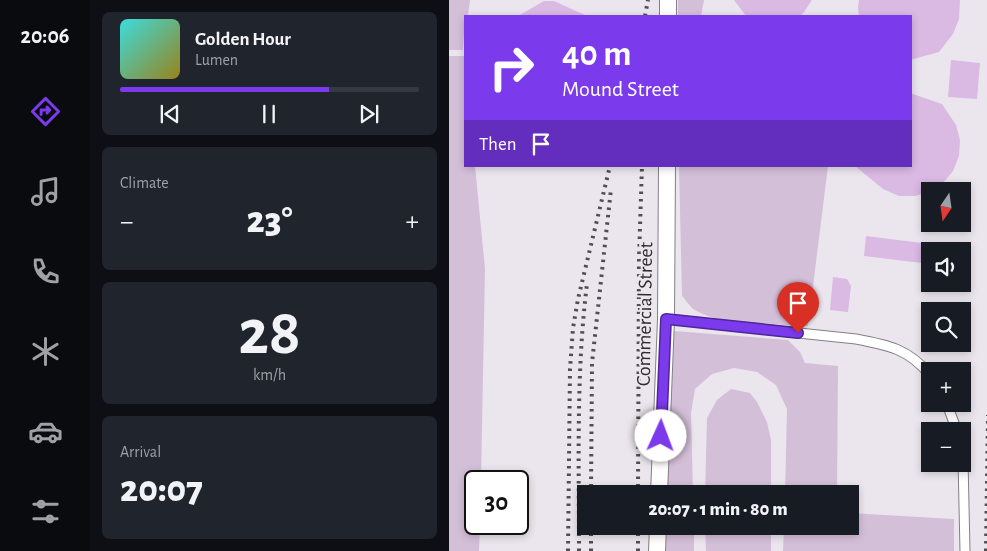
<!DOCTYPE html>
<html lang="en">
<head>
<meta charset="utf-8">
<style>
  :root { --surface:#171b24; --page:#20242c; --text:#f1f3f6; --muted:#9ea1a6; --line:#363941; --accent:#7c3aed }
  body { margin:0; font-family:"Alegreya Sans",sans-serif; background:var(--page); color:var(--text); height:100vh; display:flex; flex-direction:column; font-size:19px; white-space:nowrap }
  * { box-sizing:border-box; margin:0 }
  p { font-size:16px; color:var(--muted) }
  .icon { flex:none; width:28px; height:28px; fill:none; stroke:currentColor; stroke-width:2; stroke-linecap:round; stroke-linejoin:round }
  .map { position:relative; flex:1; overflow:hidden }
  .panel { display:flex; flex-direction:column; gap:12px; padding:12px; background:#0d0f14; width:359px }
  .panel>* { flex:none }
  .banner { position:absolute; left:15px; top:15px; width:448px; height:152px; border-radius:0px; box-shadow:0 2px 8px #0003; background:#7c3aed; color:#fff; overflow:hidden }
  .needle { width:32px; rotate:193deg }
  .buttons { position:absolute; left:472px; top:182px; display:grid; gap:10px }
  .buttons a { display:grid; place-items:center; width:50px; height:50px; border-radius:0px; background:var(--surface); box-shadow:0 2px 8px #0003; font-size:25px }
  .speed { position:absolute; left:15px; top:470px; display:flex; gap:10px; font-size:25px; font-weight:700; text-align:center }
  .speed>* { display:grid; place-content:center; width:65px; height:65px; border-radius:50%; background:var(--surface); box-shadow:0 2px 8px #0003; line-height:1 }
  .speed .limit { border:2px solid #111; border-radius:8px; background:#fff; color:#111 }
  .pin { position:absolute; display:grid; place-items:center; width:42px; height:42px; color:#fff; margin:-51px -21px; border-radius:50% 50% 50% 0; rotate:-45deg; box-shadow:0 0 5px #0007 }
  .pin .icon { rotate:45deg }
  .me { position:absolute; width:55px; margin:-28px; rotate:2deg; stroke-linejoin:round; filter:drop-shadow(0 0 4px #0008) }
  .turn { display:flex; align-items:center; gap:18px; height:105px; padding:0 15px; font-size:22px }
  .turn .icon { width:65px; height:65px; stroke-width:2.5 }
  .turn b { display:block; font-size:35px; line-height:42px }
  .then { display:flex; align-items:center; height:48px; padding:0 15px; background:#0003; gap:10px; font-size:19px }
  .big { font-size:38px; font-weight:800; line-height:1.1 }
  .panel .tile { flex:1; display:flex; flex-direction:column; justify-content:center; gap:8px; min-width:0; padding:0 18px; border-radius:8px; background:var(--page) }
  .panel .dial { align-items:center; gap:0 }
  .dial b { font-size:65px; line-height:1 }
  .song { display:flex; align-items:center; gap:15px }
  .cover { width:60px; height:60px; border-radius:8px; background:linear-gradient(135deg,hsl(180 70% 55%),hsl(50 70% 35%)) }
  .played { height:5px; border-radius:2px; background:linear-gradient(90deg,var(--accent) 70%,var(--line) 70%) }
  .keys { display:flex; justify-content:space-around; direction:ltr }
  .heat { display:flex; justify-content:space-between; align-items:center; font-size:28px; direction:ltr }
  .trip { position:absolute; left:128px; top:485px; width:282px; height:50px; border-radius:0px; background:var(--surface); box-shadow:0 2px 8px #0003; font-weight:800; line-height:50px; text-align:center }
  main { display:flex; flex:1; min-height:0 }
  .menu { display:flex; flex-direction:column; width:90px; justify-content:space-around; align-items:center; background:#090b0e; color:var(--muted) }
  .menu .icon { width:35px; height:35px }
  .menu .current { color:var(--accent) }
  .menu b { font-size:22px; color:var(--text) }
  .map>svg:first-child { display:block }
</style>
</head>
<body>
<main>
<nav class="menu">
<b>20:06</b>
<svg class="icon current" aria-label="directions" viewBox="0 0 24 24"><path d="M12 3l9 9-9 9-9-9zM9 14v-3h6M13 9l2 2-2 2"/></svg>
<svg class="icon" aria-label="music" viewBox="0 0 24 24"><path d="M9 18V5l10-2v13"/><circle cx="6" cy="18" r="3"/><circle cx="16" cy="16" r="3"/></svg>
<svg class="icon" aria-label="phone" viewBox="0 0 24 24"><path d="M5 4h4l2 5-3 2q2 4 5 5l2-3 5 2v4C11 20 4 13 5 4z"/></svg>
<svg class="icon" aria-label="climate" viewBox="0 0 24 24"><path d="M12 3v18M4 7l16 10M4 17L20 7"/></svg>
<svg class="icon" aria-label="car" viewBox="0 0 24 24"><path d="M5 17H2v-5l4-1 3-4h7l3 4 3 1v5h-3M9 17h6M6 11h13"/><circle cx="7" cy="17" r="2"/><circle cx="17" cy="17" r="2"/></svg>
<svg class="icon" aria-label="filters" viewBox="0 0 24 24"><path d="M4 7h16M4 17h16"/><circle cx="9" cy="7" r="2"/><circle cx="15" cy="17" r="2"/></svg>
</nav>
<section class="panel">
<div class="tile">
<div class="song"><i class="cover"></i><div><b>Golden Hour</b><p>Lumen</p></div></div>
<div class="played"></div>
<div class="keys"><svg class="icon" aria-label="previous" viewBox="0 0 24 24"><path d="M18 5L8 12l10 7zM5 5v14"/></svg><svg class="icon" aria-label="pause" viewBox="0 0 24 24"><path d="M8 5v14M16 5v14"/></svg><svg class="icon" aria-label="next" viewBox="0 0 24 24"><path d="M6 5l10 7-10 7zM19 5v14"/></svg></div>
</div>
<div class="tile"><p>Climate</p>
<div class="heat"><a>−</a><b class="big">23°</b><a>+</a></div>
</div>
<div class="tile dial"><b>28</b><p>km/h</p></div>
<div class="tile"><p>Arrival</p><b class="big">20:07</b></div>
</section>
<div class="map">
<svg width="539" height="551" viewBox="0 0 539 551">
  <rect width="100%" height="100%" fill="#ebe6ed"/>
  <path fill="#d4bfd9" d="M0,0H21L19,16H16L14,50H0Z
    M229,0H255L252,16H229Z
    M0,56H16V166H26L36,269L32,481H26V524H31L30,551H0Z
    M230,166H379L359,326C329,324 266,326 243,308C239,304 236,299 233,296Z
    M225,331L339,340L351,352L356,363L389,366L388,494H336L338,409L327,385L308,372L285,368L263,374L246,389L242,413L244,494H217Z
    M282,389L301,393L308,402L318,422L322,440V494H256L258,418L268,400Z
    M401,513L505,519V551H334L335,526H401Z
    M215,526H245V551H214Z
    M256,526H322V551H257Z"/>
  <path fill="#dab9e3" d="M285,0H363L355,12L351,16H297Z
    M410,0H511L510,19L504,34L490,52L461,60V16H410L409,8Z
    M95,1H105L138,16H69Z
    M502,60L531,63L528,99L499,97Z
    M461,93L493,104L507,125L511,140L510,156L504,171L494,183L481,192L466,196H450L434,189L406,166H461Z
    M417,236L481,244V264L415,256Z
    M384,277L398,279L402,286L399,312L381,310Z"/>
  <g fill="none" stroke-linecap="round" stroke-linejoin="round">
    <defs>
      <path id="lane" d="M217,319L407,339C439,345 460,349 481,375
        M498,404L508,431
        M514,460L516,551"/>
      <path id="street" d="M219,16V0
        M210,494L217,319L218,166
        M208,551L209,526"/>
    </defs>
    <use href="#lane" stroke="#847f85" stroke-width="11"/>
    <use href="#street" stroke="#847f85" stroke-width="18"/>
    <use href="#lane" stroke="#fff" stroke-width="9"/>
    <use href="#street" stroke="#fff" stroke-width="16"/>
    <path stroke="#504e51" stroke-width="4" stroke-dasharray="2.5 5" stroke-linecap="butt" d="M196,16L199,0
      M142,494L143,363L162,189
      M189,494L190,258L193,166
      M119,551L121,369L124,328L129,299L161,166
      M130,551C130,462 127,372 138,284
      M142,551V526
      M189,551V526
      M537,551L539,415"/>
  </g>
  <g fill="none" stroke-linecap="round" stroke-linejoin="round">
    <defs>
      <path id="route" d="M212,436L217,319L349,333"/>
    </defs>
    <use href="#route" stroke="#51269a" stroke-width="12"/>
    <use href="#route" stroke="#7c3aed" stroke-width="9"/>
  </g>
  <g text-anchor="middle" stroke-width="4" stroke-linejoin="round" paint-order="stroke">
    <g font-size="20" fill="#2e2c2e" stroke="#ebe6ed">
      <text transform="translate(195 314) rotate(-89)" y="7">Commercial Street</text>
    </g>
  </g>
</svg>
<div class="buttons">
<a><svg class="needle" viewBox="-14 -14 28 28"><path d="M0-13l5 13h-10z" fill="#e53935"/><path d="M0 13l5-13h-10z" fill="#9ea1a6"/></svg></a>
<a><svg class="icon" aria-label="sound" viewBox="0 0 24 24"><path d="M4 9h4l5-4v14l-5-4H4zM17 9q2 3 0 6"/></svg></a>
<a><svg class="icon" aria-label="search" viewBox="0 0 24 24"><circle cx="10" cy="10" r="6"/><path d="M15 15l6 6"/></svg></a>
<a>+</a>
<a>−</a>
</div>
<div class="speed"><div class="limit">30</div></div>
<div class="pin" style="left:349px;top:333px;background:#d93025"><svg class="icon" aria-label="arrive" viewBox="0 0 24 24"><path d="M6 21V4h12l-3 4 3 4H6"/></svg></div>
<svg class="me" style="left:212px;top:436px" viewBox="-20 -20 40 40"><circle r="19" fill="#fff"/><path d="M0-13L10 11 0 6-10 11z" fill="#7c3aed"/></svg>
<div class="trip">20:07 · 1 min · 80 m</div>
<div class="banner">
<div class="turn"><svg class="icon" aria-label="right" viewBox="0 0 24 24"><path d="M7 20v-9h11M14 6l5 5-5 5"/></svg><div><b>40 m</b>Mound Street</div></div>
<div class="then">Then<svg class="icon" aria-label="arrive" viewBox="0 0 24 24"><path d="M6 21V4h12l-3 4 3 4H6"/></svg></div>
</div>
</div>
</main>
</body>
</html>
